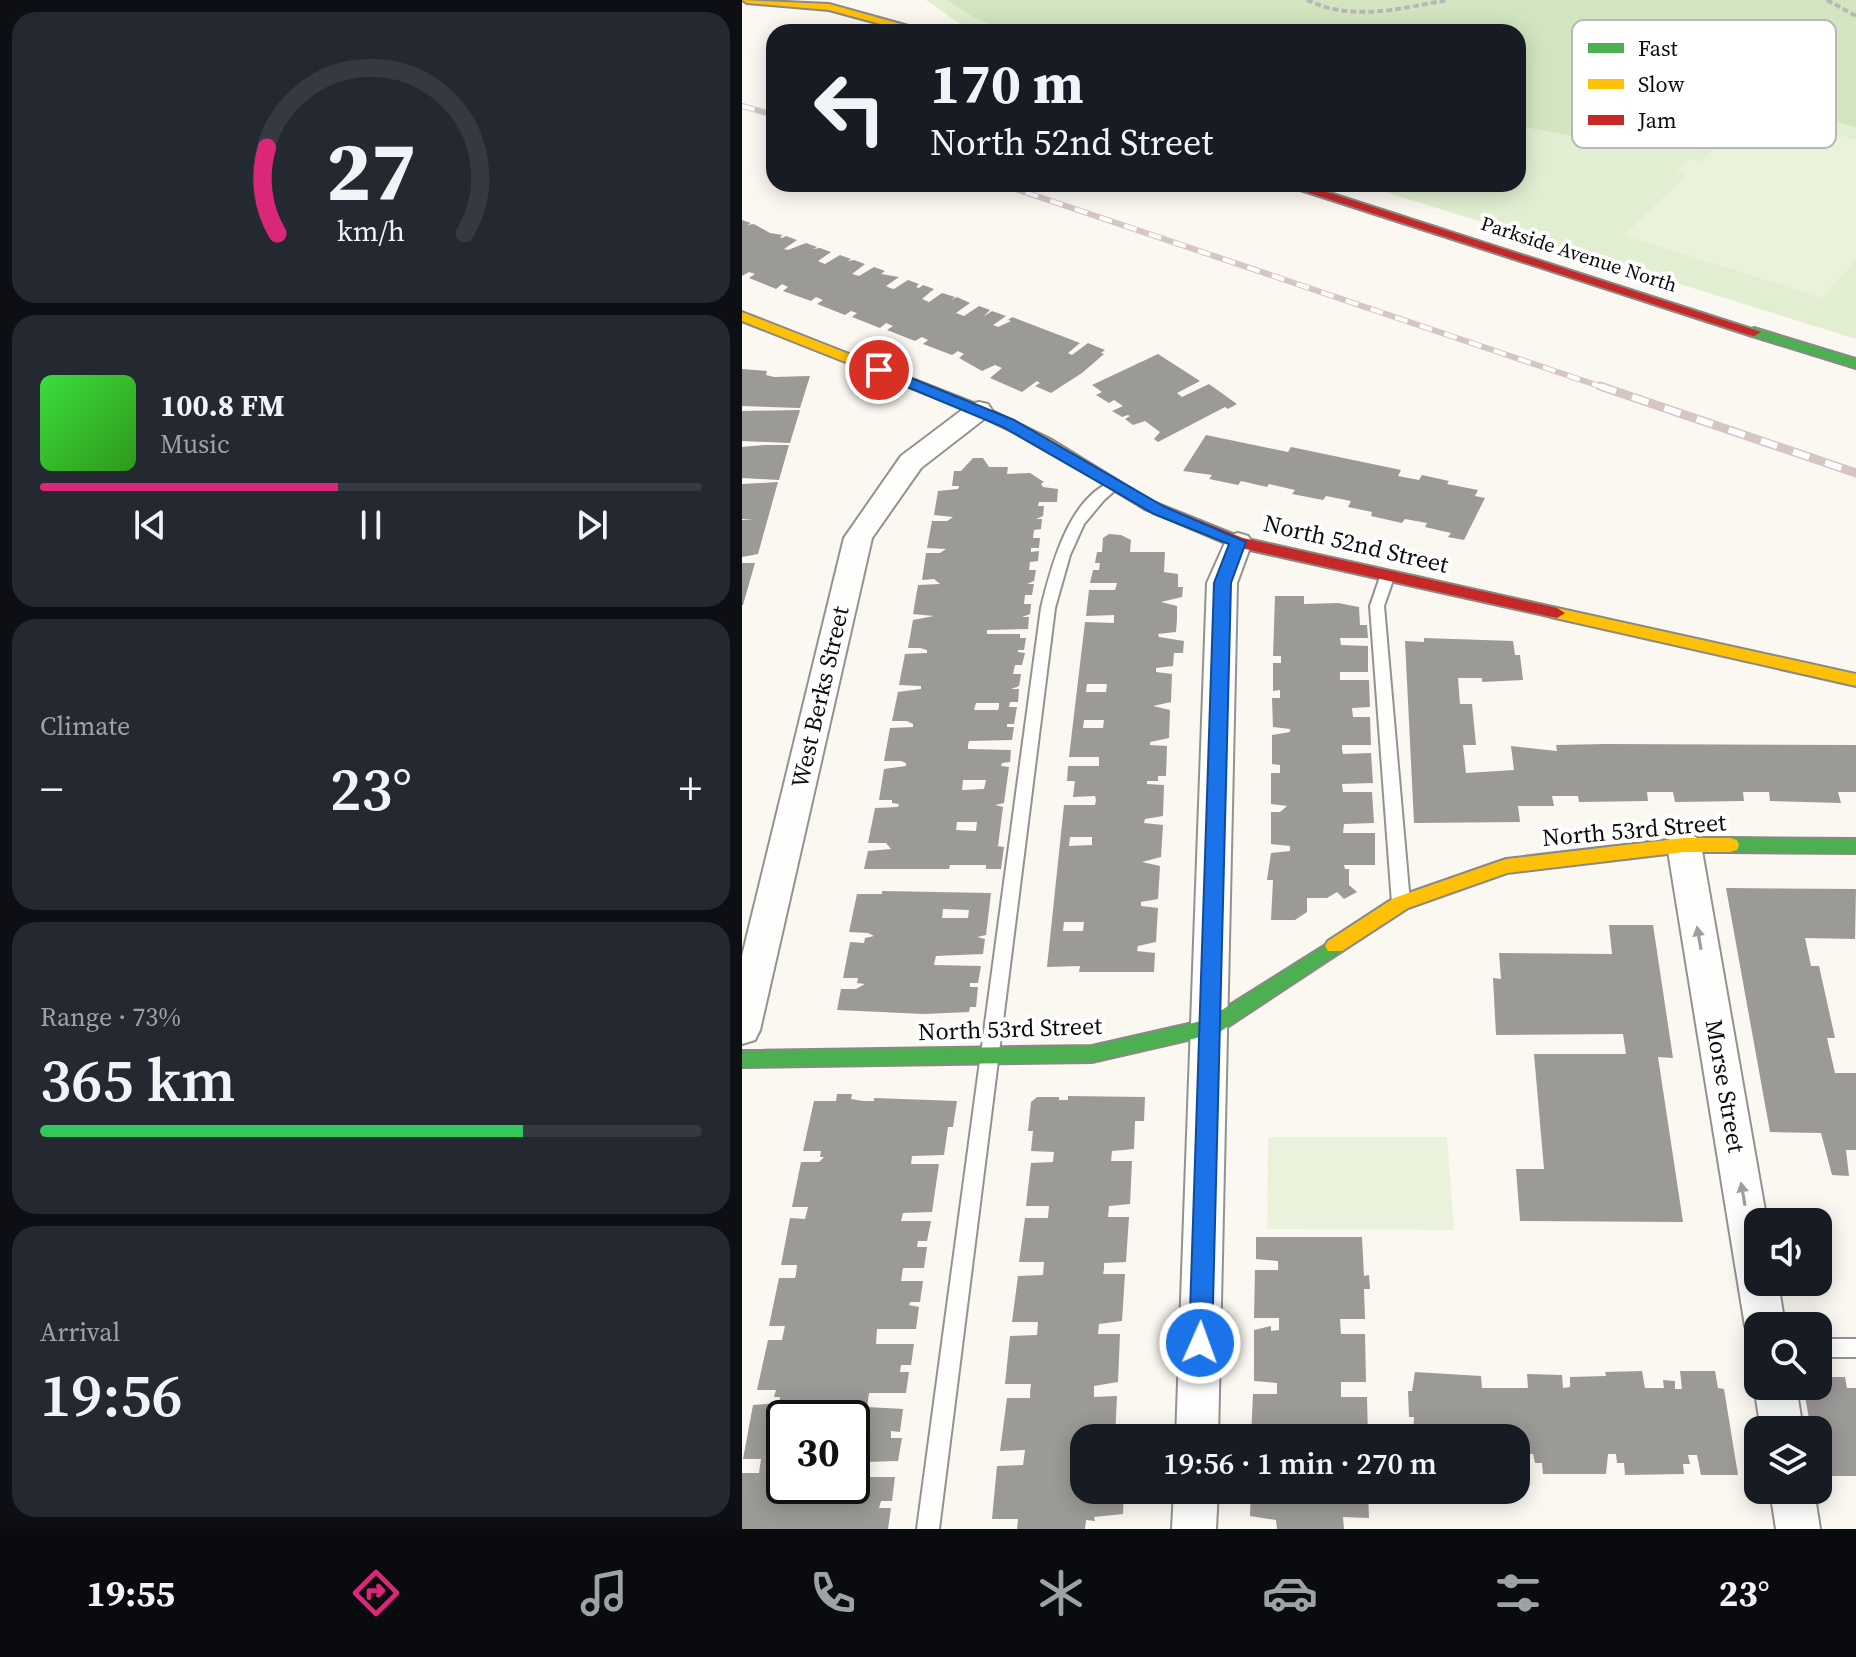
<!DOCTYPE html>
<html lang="en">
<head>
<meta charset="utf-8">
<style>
  :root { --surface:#171b24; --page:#242831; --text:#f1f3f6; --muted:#9ea1a6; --line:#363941; --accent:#db2777 }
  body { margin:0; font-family:"Source Serif 4",serif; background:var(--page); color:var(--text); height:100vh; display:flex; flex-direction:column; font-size:30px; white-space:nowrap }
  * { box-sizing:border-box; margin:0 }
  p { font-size:26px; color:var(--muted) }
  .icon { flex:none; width:44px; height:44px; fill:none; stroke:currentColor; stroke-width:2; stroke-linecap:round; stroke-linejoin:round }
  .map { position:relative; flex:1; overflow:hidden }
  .drawer { display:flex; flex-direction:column; gap:12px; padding:12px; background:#0d0f14; width:742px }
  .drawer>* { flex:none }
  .guide { position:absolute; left:24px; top:24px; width:760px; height:168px; border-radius:24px; box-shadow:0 4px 20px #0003; background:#171b24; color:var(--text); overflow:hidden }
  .buttons { position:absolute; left:1002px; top:1208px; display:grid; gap:16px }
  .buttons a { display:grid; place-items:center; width:88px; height:88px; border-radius:16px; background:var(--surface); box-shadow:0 4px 20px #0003; font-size:40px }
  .speed { position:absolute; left:24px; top:1400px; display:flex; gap:16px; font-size:40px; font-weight:700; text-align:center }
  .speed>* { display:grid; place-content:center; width:104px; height:104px; border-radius:50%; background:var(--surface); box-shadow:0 4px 20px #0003; line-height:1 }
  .speed .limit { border:4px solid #111; border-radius:12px; background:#fff; color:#111 }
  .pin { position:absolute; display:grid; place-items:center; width:68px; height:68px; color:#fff; margin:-34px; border:4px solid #fff; border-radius:50%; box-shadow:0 2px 8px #0007 }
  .me { position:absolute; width:88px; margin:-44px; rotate:2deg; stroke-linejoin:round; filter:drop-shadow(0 0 6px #0008) }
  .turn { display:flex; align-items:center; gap:28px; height:168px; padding:0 32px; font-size:36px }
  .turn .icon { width:104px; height:104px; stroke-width:2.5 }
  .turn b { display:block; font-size:56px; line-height:68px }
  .big { font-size:60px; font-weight:600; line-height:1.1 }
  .drawer .widget { flex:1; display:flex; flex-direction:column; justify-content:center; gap:12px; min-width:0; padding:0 28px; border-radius:24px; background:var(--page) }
  .drawer .dial { align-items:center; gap:0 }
  .dial svg { height:208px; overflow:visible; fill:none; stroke:var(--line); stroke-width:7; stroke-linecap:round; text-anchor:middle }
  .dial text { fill:var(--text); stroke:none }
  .song { display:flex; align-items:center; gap:24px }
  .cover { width:96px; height:96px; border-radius:12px; background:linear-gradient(135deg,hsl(120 70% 55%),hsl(110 70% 35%)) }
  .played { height:8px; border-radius:4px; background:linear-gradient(90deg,var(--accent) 45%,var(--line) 45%) }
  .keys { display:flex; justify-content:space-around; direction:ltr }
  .heat { display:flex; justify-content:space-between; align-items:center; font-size:44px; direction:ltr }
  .charge { height:12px; border-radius:6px; background:linear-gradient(90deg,#34c759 73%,var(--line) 0) }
  .trip { position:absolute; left:328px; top:1424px; width:460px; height:80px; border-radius:24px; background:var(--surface); box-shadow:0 4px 20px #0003; font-weight:600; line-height:80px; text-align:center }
  .tab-bar { display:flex; height:128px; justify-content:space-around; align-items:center; background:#090b0e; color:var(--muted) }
  .tab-bar .icon { width:56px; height:56px }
  .tab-bar .active { color:var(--accent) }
  .tab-bar b { font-size:36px; color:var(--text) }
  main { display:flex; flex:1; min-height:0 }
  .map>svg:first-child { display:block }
</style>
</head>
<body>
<main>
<section class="drawer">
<div class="widget dial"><svg viewBox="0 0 100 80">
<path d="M14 69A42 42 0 1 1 86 69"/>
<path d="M14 69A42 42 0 0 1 10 36" stroke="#db2777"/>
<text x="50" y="56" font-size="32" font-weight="700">27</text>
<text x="50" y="72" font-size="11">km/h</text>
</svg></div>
<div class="widget">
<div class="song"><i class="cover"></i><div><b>100.8 FM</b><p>Music</p></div></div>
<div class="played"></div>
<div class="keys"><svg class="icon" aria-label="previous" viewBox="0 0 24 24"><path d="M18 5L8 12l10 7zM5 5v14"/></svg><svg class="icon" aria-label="pause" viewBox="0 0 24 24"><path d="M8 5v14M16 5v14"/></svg><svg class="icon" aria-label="next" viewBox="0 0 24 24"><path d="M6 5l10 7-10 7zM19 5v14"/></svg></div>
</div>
<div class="widget"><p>Climate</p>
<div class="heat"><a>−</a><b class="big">23°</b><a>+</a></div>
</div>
<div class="widget"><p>Range · 73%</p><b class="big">365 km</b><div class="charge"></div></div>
<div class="widget"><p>Arrival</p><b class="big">19:56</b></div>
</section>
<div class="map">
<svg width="1114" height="1529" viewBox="0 0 1114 1529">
  <rect width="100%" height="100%" fill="#faf8f0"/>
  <path fill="#e1eed1" d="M184,0H1114V339L618,184H776V32H230Z"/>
  <path fill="#d2e5c0" d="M205,0H1114V127L1070,116L1048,105L1003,102L929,139V144L849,139L776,126V32H266L233,18Z"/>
  <path fill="#ebf2db" d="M1013,111L1114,140V260L1080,298L882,235L945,175L935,171L947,159L958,162Z
    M526,1137H705L712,1230L525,1229Z"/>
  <path fill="#9c9a96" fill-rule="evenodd" d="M0,220L9,223L5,225L12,224L28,233L41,235L38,237L40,238L44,236L55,240L42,249L46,250L64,243L75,247L71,249L78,248L89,252L76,261L83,264L98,255L109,259L106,261L112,260L123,264L110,274L117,276L132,267L143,271L139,274L157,277L144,286L148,288L152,289L166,280L177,284L174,287L177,288L181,285L192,289L180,299L187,302L200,293L213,297L209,300L215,297L228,303L214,313L222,316L237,306L248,310L241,317L250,311L264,316L251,325L256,327L269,321L266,320L270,317L338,343L326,353L330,355L346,343L363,350L359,353L362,354L340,373L309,393L293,386L298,383L295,381L280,392L248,378L260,368L253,365L240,371L217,358L222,354L216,351L210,355L181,344L186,340L180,337L173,341L145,330L151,326L144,323L138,328L110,317L115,313L109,311L103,315L75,304L81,300L74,297L69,301L41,291L46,287L40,284L34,289L7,278L13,274L7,272L0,276Z
    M416,354L458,381L435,393L440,397L467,384L495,404L486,409L483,407L416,442L412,439L418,432L403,421L391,425L383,419L388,416L386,415L380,417L370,411L381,406L372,400L367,403L354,395L360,392L350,385Z
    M0,369L25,371L24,375L32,377L68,376L58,408L0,406Z
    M58,410L48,443L0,441V411Z
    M464,435L546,452L549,447L659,470L656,476L677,480L680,475L707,481L705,484L736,490L733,496L743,498L722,540L706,537L709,533L683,527L685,523L663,519L660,523L629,516L630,512L606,507L609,501L584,496L581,500L550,494L553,490L527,484L525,487L499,481L496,485L467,479L470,475L441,471Z
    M22,445H47L37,480L0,478V447Z
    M231,458H241L247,467H266L265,474L288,473L302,482L299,484L301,487L316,489L315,502H297L296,506H302L301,516L294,519H300L299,529L292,530L291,538H298L297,548H289V552L297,551L296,561L288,562L287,570H294L292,581L285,584H292L290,595H283L282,604H289L288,614L280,617H287L286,629L245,630V634H278V638H284L282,650H276V652L283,653L280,665H273L271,674H279L277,686L269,689H277L276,702H268L267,707H275L272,724H265V727H272L270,740L227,741L226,745V749L269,750L268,762L260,763L259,766L267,767L262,803L253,805L261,807L256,846L248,845L262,847L259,869H244V865H208L207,869H122L126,851L149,849L144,843H126L133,808L156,807L157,804L150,803V800H137L142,769L164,766V763L159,761H142L148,728L171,727V724L165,721H150L156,692L179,689V686L157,685L163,654L185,653V650L178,648H166L171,620L192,616L171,614L176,585L198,584L192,579L180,580L184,553H198L204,549L185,548L190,521H205L211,517L192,515L196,491L216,489L217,486H210L212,471H219ZM234,703H257V707L256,710H232ZM221,780H244L242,789L220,790ZM215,822H235L234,831L214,830Z
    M36,482L16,554L0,557V520L11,519H0V484Z
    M367,534L379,535L389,540L388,552H423L422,572L436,574V587H441L440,597L419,602L435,606V620L434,632L416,634L417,637L442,641L441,653H432L431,666L414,668V672L430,674L429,702L411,706L428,710L427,738L408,742V745L425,746L424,776H416V781H405V784L422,785L421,816L403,819L402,823L421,825L419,857L400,862L418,866L416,899L399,902V906L416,908L414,942L396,946L395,951L413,953L412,972H337L338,966L305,967L322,805H353L354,800L353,796L331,797L333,781H325L326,766H357V757H327L343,622L372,623V615L344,616L347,590H373L375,583H348L351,570H357L358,563H353L355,552H360L361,538ZM345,684H365L364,692H344ZM342,720H362L361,728H341ZM328,837H350V845L327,846ZM322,922H342L341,931H321Z
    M0,563H13L1,605H0Z
    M533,596H562V604L596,603L617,607L618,625H625L626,638H598L599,645L626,646V672H598V680H627L628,707L610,708L611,717H628L629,745H600V749L601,754L629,753L631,783L600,784L601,792H630L632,823L602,824L601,833H633V865H602L603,869H607V885L615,892L602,899L595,892L585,898H565V912L553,920H529L531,880H525L529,853L548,851V846L529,844V812H538L545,806L529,804V773H538V765L530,764V735L548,732V729L531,727L530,698H538V690L531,691V663H539V656H531Z
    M682,638L771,641L773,655H778L781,680L740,682V678H716L718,704H730L734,745H721L724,773L772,770L769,746L815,751L814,745L863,744L1114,745V792H1096L1099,803L1028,801L1027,792H1001L1002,801L933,802L931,792H905L906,801L837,802L836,796H810L812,806H776L778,822L672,823L663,641L682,642Z
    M984,888L1114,889L1113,939L1063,938L1069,966H1077L1093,1038H1085L1093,1073H1114V1150H1104L1107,1176L1090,1175L1079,1133L1028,1132Z
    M140,891L249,893L244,935L235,937L243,939L241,954L194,956L193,960L192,965L239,966L236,983H228V987H236L234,1007H228L227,1012L182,1014L95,1010L99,989H114L123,984L115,983L116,978H101L108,942L122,943L123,938L132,936L126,933L107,932L115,894H140ZM201,909L227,910L226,918H200Z
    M867,925H911L931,1058L916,1057L941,1222L778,1221L774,1169H802L792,1054H884L881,1034L754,1035L751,978L759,979L757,953L870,954Z
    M95,1094H110L109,1099L121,1101H132V1098L215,1101L211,1127H206L202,1155L170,1156L169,1164H197L190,1212L161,1213L159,1221H189L185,1241H176L175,1247H185L182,1268H161L159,1281H181L178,1302H168L167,1305L177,1307L174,1329H135L134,1344H172L169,1365H159L158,1372H167L164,1393H127L125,1407L161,1409L158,1432L149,1431V1438H160L156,1461L122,1462L120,1477H153L150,1501H139L137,1508H149L146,1529H0V1473H17L19,1459H1L11,1405L37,1403L38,1397H32L34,1390H15L26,1340H40L43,1326H27L37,1278H53L54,1274L55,1265H39L48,1218L63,1219L66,1207H50L59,1162H77L82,1157H78L79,1151H61L72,1101H94ZM42,1418H110V1486H42Z
    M326,1096L403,1097L402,1121H393L392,1149L370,1151L369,1161H390L388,1204L367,1206L366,1217H387L384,1262L362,1263V1269L361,1274H383L380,1321L357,1324L356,1334H378L376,1382L352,1386V1397L375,1396L373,1438H342V1490H382L381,1514L352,1517L353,1521L344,1520L343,1529H275L276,1519H250L255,1466L281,1465L283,1450L258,1451L265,1398H288V1392L289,1384H263L268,1336L295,1335L296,1322H270L276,1276L301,1275L302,1262H277L283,1218H306L307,1206H284L289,1163L311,1162L312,1152L289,1151L291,1131H286L289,1102L295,1097H317V1100H326Z
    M514,1237H620L622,1276L627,1275L628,1289H622L623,1319H598L599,1334H623L624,1382H599V1397H625L626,1438H509L511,1394H535V1383L512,1381V1330L529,1326V1331L537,1330V1318H512L513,1270H536V1261L514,1259Z
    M900,1371L903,1388H922L921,1380L933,1381V1389H940L938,1371H973L976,1388L982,1389L996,1475H959L955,1455H946L948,1464H941L942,1474L883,1475L882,1463H875L874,1454H866L864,1474H801L800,1463H793L791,1454H786L787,1463H782L783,1474H774V1438H671L672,1417H667L666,1391H670L673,1372L739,1376L740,1388H786L785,1374L820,1375L821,1388L828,1387V1377L864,1376L863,1372Z
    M1088,1377H1103L1105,1388H1114V1476H1083L1073,1419H1067L1062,1390H1068L1067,1387L1090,1388Z
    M509,1490H626L627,1518L601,1517L602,1529H535L534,1520L508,1516Z"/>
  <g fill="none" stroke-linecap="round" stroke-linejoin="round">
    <defs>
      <path id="lane" d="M372,481L379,485L362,500L342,524L328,555L313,608L197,1529H175L299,608C309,567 327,496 372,481Z
        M645,572L652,577L642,606L668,903L665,907H653L650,903L628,606L638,577Z
        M1076,1339H1114V1357H1076Z"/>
      <path id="street" d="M237,402L246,404L250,410L246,416L179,468L130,538L18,1030L13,1040L0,1044V956L102,538L159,456L228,404Z
        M496,533L506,536L510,542L495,583L476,1438H434L465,583L486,536Z
        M942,833L954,837L959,845L1025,1222H1016V1282H1036L1043,1326H1016V1341L1009,1339L1003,1326L925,845L930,837Z
        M1016,1378V1386H1054L1061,1430H1019L1012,1386Z
        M432,1490H476L474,1529H430Z
        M1028,1490H1072L1078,1529H1034Z"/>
      <path id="fast" d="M1012,328L1114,359V368L1007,335L1005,332Z
        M988,838L1114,839V853L988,852L981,850L979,845L981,840Z
        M593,939L600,941L603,946L600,951L476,1033L350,1062L0,1067V1051L350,1046L464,1020Z"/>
      <path id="slow" d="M0,0L87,4L188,32H168L87,10L5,3Z
        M0,312L242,407L308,439L417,506L409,511L403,509L298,445L232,413L0,321Z
        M815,608L1114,674V686L809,617L807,613Z
        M942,838H988L995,840L997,845L995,850L988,852H942L765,873L666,908L600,951H586L583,946L586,941L652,898L764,859Z"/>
      <path id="jam" d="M540,184H560L1019,332L1012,336L1007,335Z
        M409,501L501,538L815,608L823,613L815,618L490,546L403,509L401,506Z"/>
    </defs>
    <use href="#lane" stroke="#93928f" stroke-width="4"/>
    <use href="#street" stroke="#93928f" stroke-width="4"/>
    <use href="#fast" stroke="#8a8985" stroke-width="4"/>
    <use href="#slow" stroke="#8a8985" stroke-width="4"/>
    <use href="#jam" stroke="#8a8985" stroke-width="4"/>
    <path stroke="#b7b7b5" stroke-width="4" stroke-dasharray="6 3" stroke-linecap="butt" d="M565,0C610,22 659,8 706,0
      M1085,0L1114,16"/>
    <use href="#lane" fill="#fefefd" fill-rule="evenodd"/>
    <use href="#street" fill="#fefefd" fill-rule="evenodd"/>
    <use href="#fast" fill="#4caf50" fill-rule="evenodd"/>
    <use href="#slow" fill="#ffc107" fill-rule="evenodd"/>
    <use href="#jam" fill="#c62828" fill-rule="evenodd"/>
    <defs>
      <path id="rail-far1" d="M0,106L32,115
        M259,184L863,388"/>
      <path id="rail" d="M858,386L1114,473"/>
    </defs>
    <use href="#rail-far1" stroke="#d5c6c5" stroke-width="6"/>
    <use href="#rail" stroke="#d5c6c5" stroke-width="9"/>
    <use href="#rail-far1" stroke="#fff" stroke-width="4" stroke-dasharray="13" stroke-linecap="butt"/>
    <use href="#rail" stroke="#fff" stroke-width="6" stroke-dasharray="17" stroke-linecap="butt"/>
  </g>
  <defs><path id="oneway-solid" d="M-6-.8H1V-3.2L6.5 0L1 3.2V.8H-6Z" transform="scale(2)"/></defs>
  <g fill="#9d9d9d">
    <use href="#oneway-solid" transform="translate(957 938) rotate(-100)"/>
    <use href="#oneway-solid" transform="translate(1001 1194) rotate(-100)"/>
  </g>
  <path fill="#1a73e8" stroke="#114b97" stroke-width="2" d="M137,365L272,420L423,507L504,542L489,583L470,1343L467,1350L458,1353L450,1350L447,1343L472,583L487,544L412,514L261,427L132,373V366Z"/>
  <g text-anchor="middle" stroke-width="8" stroke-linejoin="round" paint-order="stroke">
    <g font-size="20" fill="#0c0c0c" stroke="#fff">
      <text transform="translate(837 254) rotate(18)" y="7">Parkside Avenue North</text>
    </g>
    <g font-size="24" fill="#0c0c0c" stroke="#fff">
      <text transform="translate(614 544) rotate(13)" y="8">North 52nd Street</text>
      <text transform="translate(78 697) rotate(-77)" y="8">West Berks Street</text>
      <text transform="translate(892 830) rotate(-5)" y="8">North 53rd Street</text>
      <text transform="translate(268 1029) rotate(-2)" y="8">North 53rd Street</text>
      <text transform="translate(983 1086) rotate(80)" y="8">Morse Street</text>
    </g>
  </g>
  <rect x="830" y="20" width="264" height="128" rx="12" fill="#fff" stroke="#b6b6b6" stroke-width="2"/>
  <rect x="846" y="43" width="36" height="10" fill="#4caf50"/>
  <rect x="846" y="79" width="36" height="10" fill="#ffc107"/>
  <rect x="846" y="115" width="36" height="10" fill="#c62828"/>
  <g font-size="22" fill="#0c0c0c">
    <text x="896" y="56">Fast</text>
    <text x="896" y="92">Slow</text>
    <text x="896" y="128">Jam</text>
  </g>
</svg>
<div class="buttons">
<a><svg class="icon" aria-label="sound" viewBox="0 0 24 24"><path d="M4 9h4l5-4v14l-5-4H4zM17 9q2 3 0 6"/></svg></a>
<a><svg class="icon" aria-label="search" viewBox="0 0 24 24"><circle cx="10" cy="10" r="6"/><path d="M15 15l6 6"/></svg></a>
<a><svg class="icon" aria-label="layers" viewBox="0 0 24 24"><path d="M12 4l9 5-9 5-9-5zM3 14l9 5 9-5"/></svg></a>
</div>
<div class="speed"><div class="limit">30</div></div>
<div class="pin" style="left:137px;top:370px;background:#d93025"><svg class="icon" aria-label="arrive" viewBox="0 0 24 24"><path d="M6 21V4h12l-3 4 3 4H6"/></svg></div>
<svg class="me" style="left:458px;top:1343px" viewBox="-20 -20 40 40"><circle r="17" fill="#1a73e8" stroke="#fff" stroke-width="3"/><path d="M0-11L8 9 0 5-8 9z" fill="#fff"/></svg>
<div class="trip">19:56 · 1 min · 270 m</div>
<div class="guide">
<div class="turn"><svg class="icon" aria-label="left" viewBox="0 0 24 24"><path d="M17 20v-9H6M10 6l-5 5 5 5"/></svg><div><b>170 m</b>North 52nd Street</div></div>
</div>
</div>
</main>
<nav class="tab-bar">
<b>19:55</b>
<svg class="icon active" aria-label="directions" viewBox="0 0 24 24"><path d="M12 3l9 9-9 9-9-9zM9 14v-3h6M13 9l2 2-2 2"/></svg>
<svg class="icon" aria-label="music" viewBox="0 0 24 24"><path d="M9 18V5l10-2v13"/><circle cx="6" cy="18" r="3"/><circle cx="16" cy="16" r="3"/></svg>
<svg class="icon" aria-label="phone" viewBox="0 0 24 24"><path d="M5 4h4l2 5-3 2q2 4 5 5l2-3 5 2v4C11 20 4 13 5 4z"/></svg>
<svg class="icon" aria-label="climate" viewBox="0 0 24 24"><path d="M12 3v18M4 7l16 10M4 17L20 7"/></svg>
<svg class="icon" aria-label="car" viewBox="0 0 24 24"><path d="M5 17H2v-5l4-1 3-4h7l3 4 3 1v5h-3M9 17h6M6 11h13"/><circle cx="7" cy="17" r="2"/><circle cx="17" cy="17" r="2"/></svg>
<svg class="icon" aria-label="filters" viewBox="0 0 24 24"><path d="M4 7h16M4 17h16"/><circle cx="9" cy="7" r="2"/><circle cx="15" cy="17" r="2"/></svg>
<b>23°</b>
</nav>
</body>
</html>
